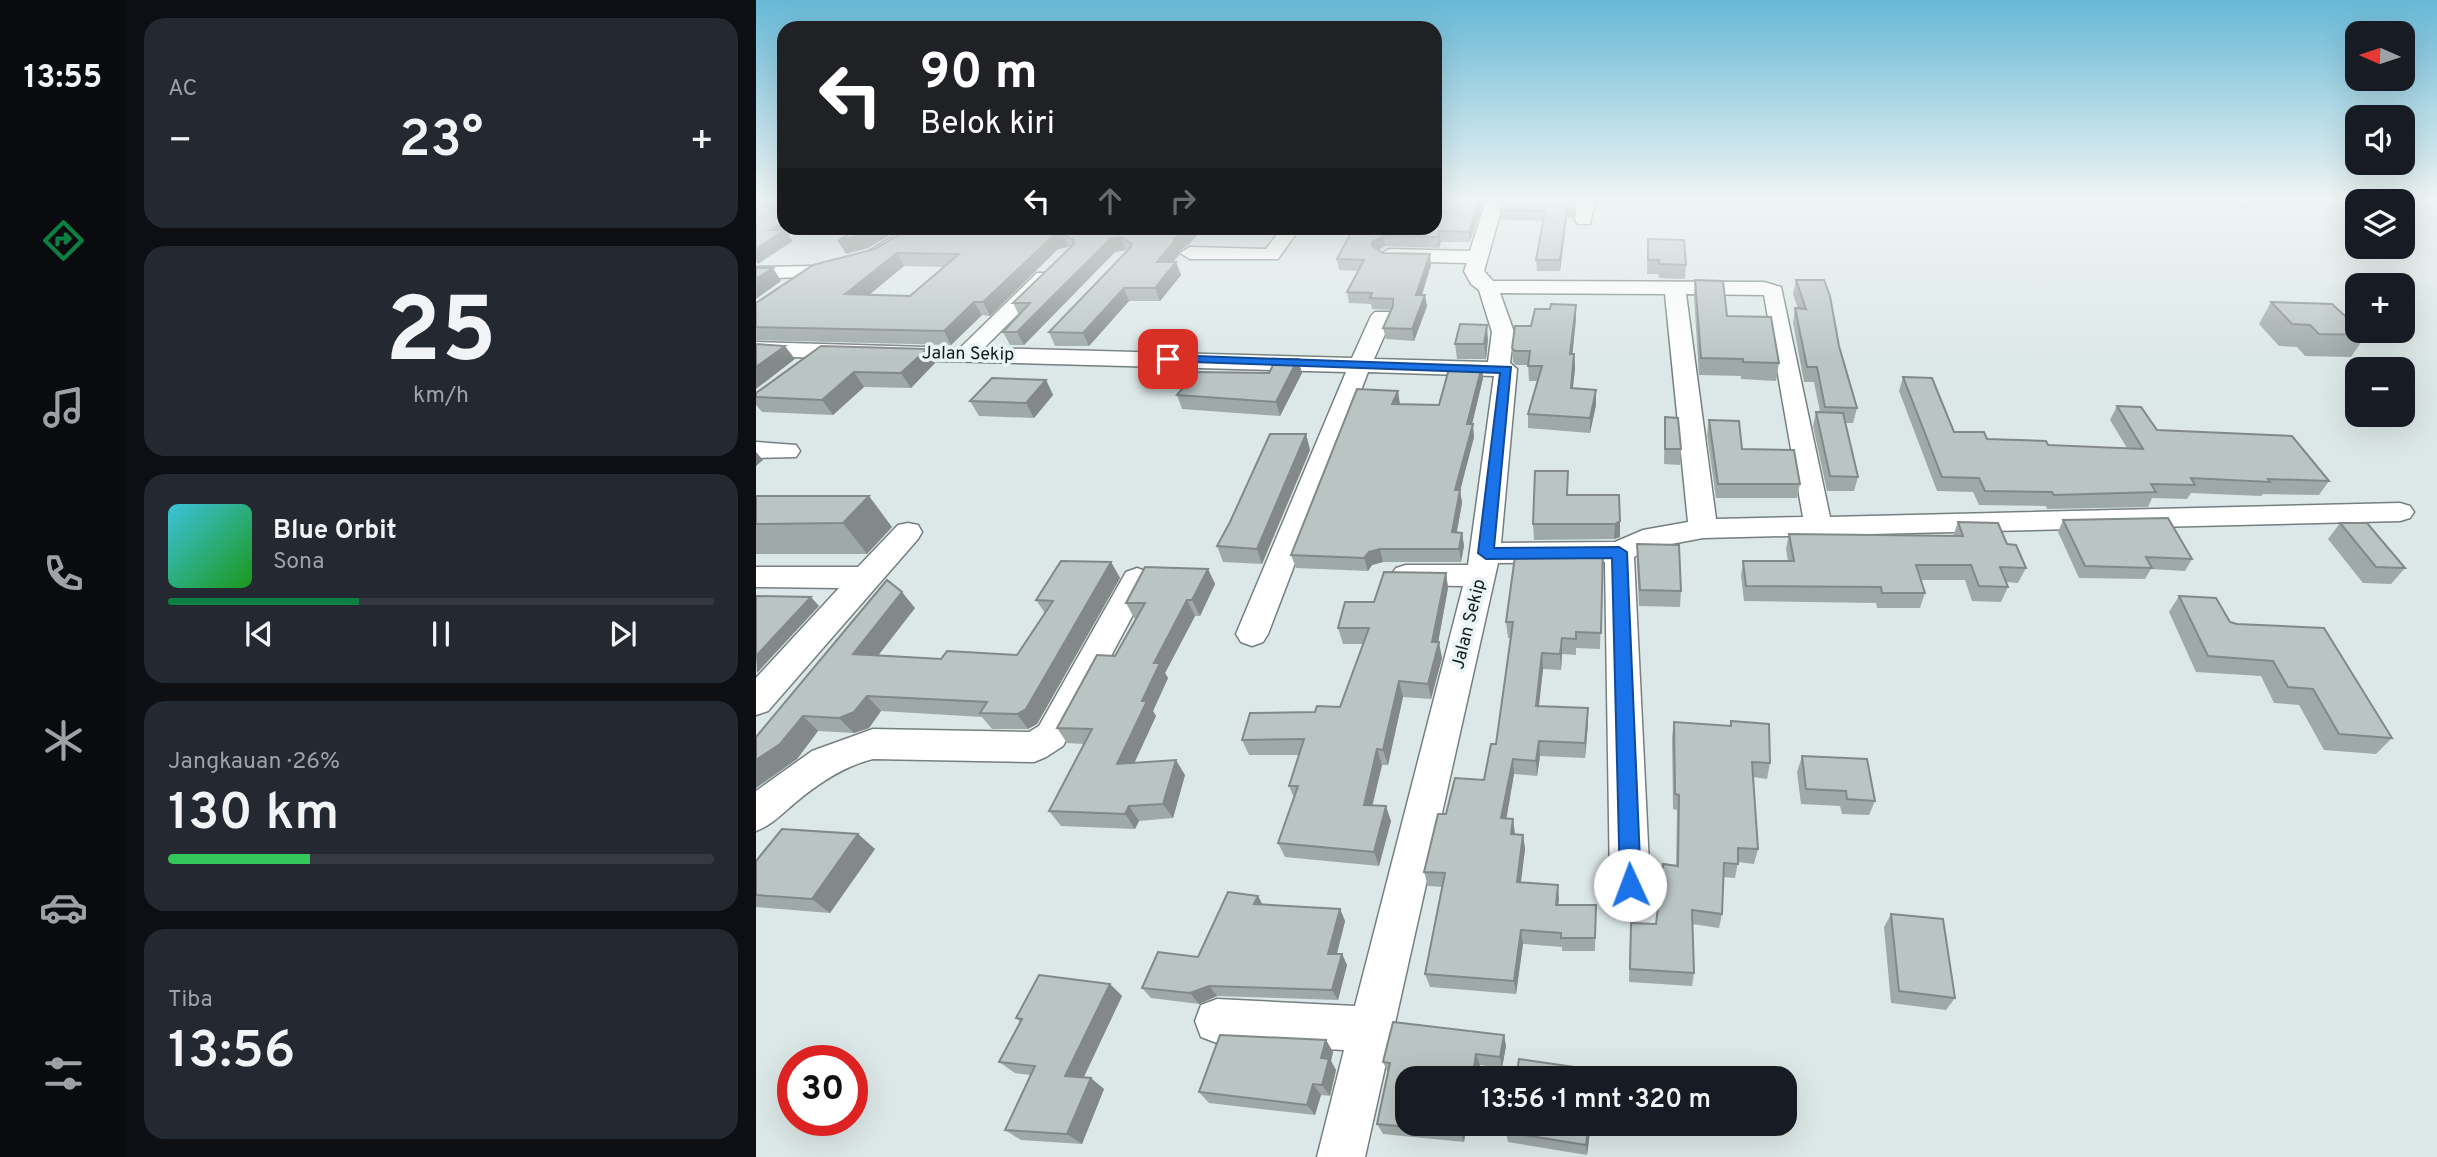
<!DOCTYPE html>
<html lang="id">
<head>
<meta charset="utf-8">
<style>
  :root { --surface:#171b24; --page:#242831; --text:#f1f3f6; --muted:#9ea1a6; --line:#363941; --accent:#0b8043 }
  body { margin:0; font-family:Overpass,sans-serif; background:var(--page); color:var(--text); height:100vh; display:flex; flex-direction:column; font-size:26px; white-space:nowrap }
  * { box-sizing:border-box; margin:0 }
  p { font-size:23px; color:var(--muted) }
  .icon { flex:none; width:38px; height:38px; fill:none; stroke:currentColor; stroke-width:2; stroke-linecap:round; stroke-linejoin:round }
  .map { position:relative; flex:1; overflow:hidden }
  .drawer { display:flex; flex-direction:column; gap:18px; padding:18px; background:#0d0f14; width:630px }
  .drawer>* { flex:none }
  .top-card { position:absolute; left:21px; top:21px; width:665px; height:214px; border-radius:21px; box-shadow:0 7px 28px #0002; background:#202124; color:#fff; overflow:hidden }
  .needle { width:46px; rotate:273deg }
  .fabs { position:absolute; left:1589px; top:21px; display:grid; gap:14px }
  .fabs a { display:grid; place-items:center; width:70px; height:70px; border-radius:14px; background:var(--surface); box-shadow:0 7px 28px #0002; font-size:35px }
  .speed { position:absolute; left:21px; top:1045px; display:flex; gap:14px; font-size:35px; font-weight:700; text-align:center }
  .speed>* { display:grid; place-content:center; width:91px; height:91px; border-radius:50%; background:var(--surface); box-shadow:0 7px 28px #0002; line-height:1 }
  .speed .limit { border:10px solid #d22; background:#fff; color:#111 }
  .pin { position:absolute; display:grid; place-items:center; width:60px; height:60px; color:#fff; margin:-30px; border-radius:14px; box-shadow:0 4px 10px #0006 }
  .me { position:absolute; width:77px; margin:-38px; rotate:358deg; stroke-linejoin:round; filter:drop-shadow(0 0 5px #0008) }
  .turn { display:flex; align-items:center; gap:24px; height:147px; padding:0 28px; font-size:32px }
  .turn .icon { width:91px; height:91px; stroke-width:2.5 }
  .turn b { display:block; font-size:49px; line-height:60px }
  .lanes { display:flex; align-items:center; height:66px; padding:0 28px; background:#0003; justify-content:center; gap:35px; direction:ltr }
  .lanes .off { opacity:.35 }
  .big { font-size:52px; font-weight:600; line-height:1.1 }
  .drawer .card { flex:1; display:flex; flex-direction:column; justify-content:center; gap:10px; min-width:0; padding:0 24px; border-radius:21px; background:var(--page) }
  .drawer .dial { align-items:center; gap:0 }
  .dial b { font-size:91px; line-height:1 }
  .song { display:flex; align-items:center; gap:21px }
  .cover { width:84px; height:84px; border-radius:10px; background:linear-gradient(135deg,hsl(190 70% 55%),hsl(120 70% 35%)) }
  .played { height:7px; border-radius:4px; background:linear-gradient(90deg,var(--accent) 35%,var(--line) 35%) }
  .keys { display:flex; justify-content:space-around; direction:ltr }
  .heat { display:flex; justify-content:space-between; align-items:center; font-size:38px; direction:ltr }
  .charge { height:10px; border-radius:5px; background:linear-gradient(90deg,#34c759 26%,var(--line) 0) }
  .trip { position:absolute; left:639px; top:1066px; width:402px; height:70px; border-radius:21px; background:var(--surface); box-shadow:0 7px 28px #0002; font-weight:600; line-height:70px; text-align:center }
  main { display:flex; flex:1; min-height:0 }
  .dock { display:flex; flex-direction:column; width:126px; justify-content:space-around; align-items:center; background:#090b0e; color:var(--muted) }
  .dock .icon { width:49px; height:49px }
  .dock .current { color:var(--accent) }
  .dock b { font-size:32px; color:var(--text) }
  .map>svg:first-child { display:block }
</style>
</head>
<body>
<main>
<nav class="dock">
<b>13:55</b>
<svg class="icon current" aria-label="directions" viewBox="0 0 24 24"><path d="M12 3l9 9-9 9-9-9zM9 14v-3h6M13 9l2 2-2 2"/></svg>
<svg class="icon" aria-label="music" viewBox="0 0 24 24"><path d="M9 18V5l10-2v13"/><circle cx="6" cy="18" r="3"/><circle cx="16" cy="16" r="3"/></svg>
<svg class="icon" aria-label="phone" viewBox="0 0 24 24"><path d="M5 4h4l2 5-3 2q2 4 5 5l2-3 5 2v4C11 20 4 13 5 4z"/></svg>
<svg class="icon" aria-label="climate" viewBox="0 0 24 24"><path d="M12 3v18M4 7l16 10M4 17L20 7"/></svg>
<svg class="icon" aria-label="car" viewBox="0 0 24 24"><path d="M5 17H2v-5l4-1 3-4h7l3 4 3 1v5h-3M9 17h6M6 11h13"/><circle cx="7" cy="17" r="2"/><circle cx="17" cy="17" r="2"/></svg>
<svg class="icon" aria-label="filters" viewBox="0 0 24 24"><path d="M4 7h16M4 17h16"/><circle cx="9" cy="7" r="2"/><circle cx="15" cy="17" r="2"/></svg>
</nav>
<section class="drawer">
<div class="card"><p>AC</p>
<div class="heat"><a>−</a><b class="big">23°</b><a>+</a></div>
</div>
<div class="card dial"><b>25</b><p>km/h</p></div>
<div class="card">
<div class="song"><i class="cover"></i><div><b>Blue Orbit</b><p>Sona</p></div></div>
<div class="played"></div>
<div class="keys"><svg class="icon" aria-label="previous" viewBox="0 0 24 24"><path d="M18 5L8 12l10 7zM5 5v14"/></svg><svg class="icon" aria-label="pause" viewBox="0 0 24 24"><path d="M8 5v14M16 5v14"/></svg><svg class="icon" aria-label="next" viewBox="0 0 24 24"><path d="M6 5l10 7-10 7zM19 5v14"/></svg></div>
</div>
<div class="card"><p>Jangkauan · 26%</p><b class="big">130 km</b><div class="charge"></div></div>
<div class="card"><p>Tiba</p><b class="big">13:56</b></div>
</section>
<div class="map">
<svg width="1681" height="1157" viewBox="0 0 1681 1157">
  <rect width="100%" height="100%" fill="#dce8e7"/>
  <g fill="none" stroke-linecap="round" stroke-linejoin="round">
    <defs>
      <path id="street" d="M730,200H748L728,271L737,281L1008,282L1025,287L1074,517L1644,503L1654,506L1658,512L1654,518L1644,521L947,538L894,548L878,557L894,885L888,898L874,904L860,898L854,885L849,562L742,563L609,1157H561L588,1050L461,1043L445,1037L439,1021L445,1005L461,999L599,1006L707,586L650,585L640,582L635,575L640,568L650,565H712L738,376L612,372L512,634L507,642L496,646L485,642L480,634L590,372L0,356V342L204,348L281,273H295L298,277L295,281L228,348L596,358L615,316L619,312H633L637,316L618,359L732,362L736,332L723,290L715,284L708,271L711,263L633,261L623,255L633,249L714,251ZM744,293L909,294L932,522L887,530L859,542L745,543L761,369L754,363L758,332ZM930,294L1008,295L1047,517L960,519Z
        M821,200H839L834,224H822L819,220Z
        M1480,200H1498V201L1489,206L1483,205Z
        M150,228H171L129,258H115L112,254L115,250Z
        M526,228H544L522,259H434L424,253L434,247L510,249Z
        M57,266L64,268L67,272L64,276L0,279V267Z
        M0,442L40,445L44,451L40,457L0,458Z
        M152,523L162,525L166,532L162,539L12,711L0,715V678L83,588L0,587V567H102L142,525Z
        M381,568L392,572L396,579L307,746L290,757L278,762L117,759C88,766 63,783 40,802C27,813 16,825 0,831V791L56,751L117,729L273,732L283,726L370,572Z"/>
    </defs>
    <use href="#street" stroke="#757f7f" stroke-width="3"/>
    <use href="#street" fill="#fff" fill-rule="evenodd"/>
  </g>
  <path fill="#9fa9a8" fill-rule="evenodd" d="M679,200H728L714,242H685L683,248L629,246L622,250L627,253L675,265L666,295L671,306L658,341L630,339L627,328L636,310L616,309L615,304L593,303L591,292L602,271L583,270L581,259Z
    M747,200H819L817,218H811L804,271H781L780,260L787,221L745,220L744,210Z
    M448,228L432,245L423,251V255L417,262H420L425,275L404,301H373L333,346H299L293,332L371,251L369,250L359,252L268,345H254L247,332L263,315L257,303L314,248L312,247L302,249L234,316L226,315L195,345L0,340V303L119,249L147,232ZM148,266L188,267L154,296L113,295Z
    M892,239L930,265L929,279L903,278L902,274H891Z
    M939,280L971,316L1023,363L1020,381L985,379V376L943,375L938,297Z
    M1040,280L1083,346L1101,408L1097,423H1089L1102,477L1098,491H1071L1057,426L1060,412H1064L1058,382H1048L1037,323L1039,308L1042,309L1037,294Z
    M1515,302L1610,335L1595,357L1549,356L1541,347L1523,346L1503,324Z
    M820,305V319L816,354H818L819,368L817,388L840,405L834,433L772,428V414L782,381H773L772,365H760L757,362L756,348L794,309Z
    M732,339L730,359H701L699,344Z
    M171,349L179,363L155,388L108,387L77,415L6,412L0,405V393Z
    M726,366L727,378L716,424L718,437L704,491L706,503L701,532L706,533L708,546L705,562H627L616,565L612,571L540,568L535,555L644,404L683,405Z
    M513,373H546L524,416L426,409L421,395Z
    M1147,377L1198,432L1231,439L1292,445L1371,448L1354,420L1361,406L1401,430L1573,481L1563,495L1507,494L1505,496L1435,493L1431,499L1396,498L1392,507L1291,509L1290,506L1223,505L1217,492L1181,491L1143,391Z
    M290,380L297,395L278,418L223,416L214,401Z
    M909,417L925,449L924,465L908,464Z
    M953,420L986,449L1044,484L1041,498H960L951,434Z
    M550,434L554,450L506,564L467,562L461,546Z
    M812,495H863L864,537L858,539L778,540L777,524Z
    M0,496L136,527L111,554H0Z
    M1307,520L1436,559L1429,571L1395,569L1389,579L1323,578L1302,532Z
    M1202,522L1251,544L1270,568L1262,583L1250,582L1252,587L1245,602L1216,601L1209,580H1165L1169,593L1164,608H1121L1120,603L988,601L985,576L987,561H1032L1030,549L1033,534L1197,536Z
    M1584,523L1649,568L1635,584L1607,583L1572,539Z
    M881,544L925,591L924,607L883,606L881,560Z
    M847,549L844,649L820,648V655L806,654L805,670L787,669L783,706L832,724L829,758L784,756L781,776L758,774L750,818L759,834L767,835L769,849L765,882L802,885V905H840L839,951H806V947L767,944L760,994L674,987L669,974L687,887L672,886L668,872L690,814L728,780L740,744L754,638H752L750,622Z
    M355,562L364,578L281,724L272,729H236L226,717L125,711L113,728L98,733L62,731L41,759L0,788V737L159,608L122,655L185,659L261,655L289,613L280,600Z
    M452,569L459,584L444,616H439L409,673L412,678L397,711L400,716L378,763L429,775L417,818L383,821L379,829L305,826L293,811L328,744L311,743L301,728L359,656L380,619L378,618L370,603Z
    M690,573L692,588L682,642L686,658L675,699L647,697L632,765H626L616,805L635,821L623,866L529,857L522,843L538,798L533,786L543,755H493L486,740L559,712L584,707L607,644H587L582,628L618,602Z
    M1423,596L1474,622L1636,738L1620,754L1568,750L1543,705L1518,703L1505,676L1440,672L1413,612Z
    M975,721L1014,763L1011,779L997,777L1002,849L998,864L982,862L979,878L967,877L966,914L963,928L936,924L938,973L936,986L873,982L874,937L900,924L920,866L921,810L917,809L916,737L918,722L974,726Z
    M1046,756L1119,801L1113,815L1086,814L1084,806L1045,804L1041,772Z
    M102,834L119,849L74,913L0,907V861Z
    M502,896L507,905L584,909L589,921L581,954H586L591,965L582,1000L461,996L443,1004L395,998L386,988L442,957Z
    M1135,914L1199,998L1190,1010L1135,1003L1128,927Z
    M354,984L366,996L328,1077L348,1089L326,1144L265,1140L249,1130L274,1075L259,1073L243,1062L264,1022L260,1018Z
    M748,1035L750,1046L746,1068L724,1065L722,1078H651V1124H711L708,1142L627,1134L621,1124L632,1073L627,1062Z
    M570,1040L577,1052L575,1061L580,1070L574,1096L565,1095L559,1115L453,1103L443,1092Z
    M751,1124H835L831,1155L752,1142L750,1132Z"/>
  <path fill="#828988" d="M723,200H728L714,242L713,232Z
    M817,200H819L817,218L816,208Z
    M811,208V218L804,271V260Z
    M28,222V228H45L32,235L37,241L2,264L0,261V249L14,230Z
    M117,228H146L112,248L90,254L82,241Z
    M433,228H448L432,245L423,251V255L405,275L401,262L418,238Z
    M683,231L685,242L683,248L682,237Z
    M307,234L312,247L302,249L234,316L227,302L297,236Z
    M627,236L629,246L618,253L616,242Z
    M365,237L369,250L359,252L268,345L261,332L354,239Z
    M141,253L148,266L97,308L89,294Z
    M674,254L675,265L662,306L660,295Z
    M420,262L425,275L404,301L399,288Z
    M17,268L25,281L0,299V279Z
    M368,288L373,301L333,346L327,333Z
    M669,295L671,306L658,341L656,329Z
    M218,302L226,315L195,345L188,331Z
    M820,305V319L815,368L814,354Z
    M731,325L732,339L730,359L728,344Z
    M29,346L39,359L0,389V367Z
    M171,349L179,363L155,388L145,373Z
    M818,354L819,368L815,403V388Z
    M542,359L546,373L524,416L520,402Z
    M726,366L727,378L713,437L711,424Z
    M98,372L108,387L77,415L66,400Z
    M290,380L297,395L278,418L270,403Z
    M840,390V405L834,433V418Z
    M642,391L644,404H636Z
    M717,424L718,437L704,491L706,503L698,546L696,532L699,490Z
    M550,434L554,450L506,564L501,549Z
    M0,452L7,460L0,466Z
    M113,496L136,527L111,554L87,523Z
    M864,521V537L858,539L859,524Z
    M706,533L708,546L705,562L703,549Z
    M624,549L627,562L616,565L612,571L608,558L613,552Z
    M355,562L364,578L281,724L272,729L261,714Z
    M452,569L459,584L444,616L436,600Z
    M690,573L692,588L680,654L683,642L686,658L675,699L672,684L676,642Z
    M146,592L159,608L111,670L97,654Z
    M55,597L63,606L1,673L0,656Z
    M431,600L439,616L409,673L412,678L397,711L400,716L371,779L361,764L386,701L398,663Z
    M806,638V654L805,670L804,654Z
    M786,653L787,669L781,721L780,706Z
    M643,681L647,697L632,765L627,750Z
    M111,696L125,711L113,728L98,733L83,718Z
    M832,708V724L829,758V743Z
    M47,716L62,731L41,759L0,788V760Z
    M783,741L784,756L781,776L780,761Z
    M621,749L626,765L613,820L608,805Z
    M757,759L758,774L748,833L745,818Z
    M420,760L429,775L417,818L407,804Z
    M373,806L383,821L379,829L369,814Z
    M630,806L635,821L623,866L618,852Z
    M757,819L759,834L757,849L755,834Z
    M102,834L119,849L74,913L56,899Z
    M767,835L769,849L763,896L761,882Z
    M802,885L803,899L801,919L800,905Z
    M502,896L508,908L498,904Z
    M584,909L589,921L578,964L572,954Z
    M765,930L767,944L760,994L758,981Z
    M586,954L591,965L582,1000L576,990Z
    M354,984L366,996L323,1087L309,1076Z
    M453,986L461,996L443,1004L434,993Z
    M748,1035L750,1046L746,1068L744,1057Z
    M570,1040L577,1052L575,1061L580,1070L574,1096L566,1085L565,1058Z
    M720,1054L724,1065L722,1078H719L717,1073Z
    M335,1078L348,1089L326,1144L311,1134Z
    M557,1084L565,1095L559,1115L551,1105Z
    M705,1124H711L708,1142L704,1132Z
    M833,1124H835L831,1155L830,1145Z"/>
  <path fill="#b9c4c3" stroke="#828988" stroke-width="2" fill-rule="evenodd" d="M0,200H28V222L14,230H29L0,249Z
    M679,200H723L713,232L683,231L682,237L627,236L616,242V246L627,253L674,254L660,295H669L656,329L627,328L637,306V299L614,298L616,293L591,292L608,260L581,259L597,229H629L630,228H679Z
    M747,200H817L816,208H811L804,260H780L789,211L744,210Z
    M102,228H117L104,235L82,241Z
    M254,228H433L428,232L418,238V242L401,262H420L399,288H368L327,333L293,332L375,247V243L365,237L354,239L261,332H247L274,303H257L318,244L317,240L307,234L297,236L227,302H218L188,331L0,327V303L57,265L119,249L147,232L253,229ZM141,253L203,254L154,296L89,294Z
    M892,239L928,240L930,265L903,264V260H892Z
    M0,268H17L0,279Z
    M939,280L967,281L971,316L1015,317L1023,363L987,362V359L945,358Z
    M1040,280H1068L1074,296L1083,346L1101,408L1069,407L1061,367H1051L1039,308L1050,309Z
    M1515,302L1576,304L1601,327V331H1605L1610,335L1563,334L1554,325L1536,324Z
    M795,304L820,305L814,354H818L815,388L840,390L834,418L772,414L786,366H772L774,351H759L756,348L759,326H775L779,309H794Z
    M704,324L731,325L728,344H699Z
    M0,344L29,346L0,367Z
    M65,346L171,349L145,373L98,372L66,400L0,397V393Z
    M520,359H542L520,402L421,395L440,372L513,373Z
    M694,365L726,366L711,424H717L699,490H704L696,532L706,533L703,549H624L613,552L608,558L535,555L601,389L642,391L636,404L683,405Z
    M1147,377L1176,378L1198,432H1228L1231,439L1290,441L1292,445L1387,449L1361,406L1385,407L1401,430L1536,436L1573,481L1512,479L1514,482L1435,478L1439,485L1395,484L1400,492L1298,495L1296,492L1229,491L1223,478L1186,477Z
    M236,378L290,380L270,403L214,401Z
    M1060,412L1087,413L1102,477L1074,476Z
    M909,417L922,418L925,449H909Z
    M953,420L983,421L986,449L1038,450L1044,484H962Z
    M514,434H550L501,549L461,546L474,522Z
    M779,471H812L811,495H863L864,521L859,524H777Z
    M0,496H113L87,523L0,524Z
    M1412,518L1436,559L1390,557L1396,568L1329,566L1307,520Z
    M1202,522L1242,523L1251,544L1260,545L1270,568L1244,567L1252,587L1223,586L1215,565H1160L1169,593H1126L1125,587L990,586L987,561H1038L1033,534L1207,536Z
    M1584,523H1611L1649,568L1620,567Z
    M881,544L923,545L925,591L884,590Z
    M760,549H847L845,633L820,632V639L806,638L804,654L786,653L780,706L832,708L829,743L783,741L780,761L757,759L745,818L757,819L755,834L767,835L761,882L802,885L800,905H840L839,938H805V933L765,930L758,981L669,974L689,873L668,872L682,814H690L699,778L728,780L735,744H740L757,622H750Z
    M305,561L355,562L270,709L261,714L224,713L231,702L111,696L98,712L83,718L47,716L24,744L0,760V737L131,580L146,592L97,654L185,659L191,651L261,655L297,601L280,600Z
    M389,567L452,569L436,600H431L398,663H404L386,701H391L361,764L420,760L407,804L373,806L369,814L293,811L336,729L301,728L341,655L359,656L389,603H370Z
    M628,572L690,573L676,642H683L672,684L643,681L627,750L621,749L608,805L630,806L618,852L522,843L542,786H533L548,739L486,740L494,713L559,712L561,706L584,707L613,628H582L589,602H618Z
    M0,596L55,597L0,656Z
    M1423,596L1460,598L1474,622L1481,624L1568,628L1636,738L1583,734L1557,689L1532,687L1517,661L1452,656Z
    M975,721L1013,724L1014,763L996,762L1002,849L982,848V864L968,863L966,914L936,910L938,973L874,969L875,923L900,924L907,864L922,866L923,795L919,794L918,722L975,726Z
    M1046,756L1111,759L1119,801L1091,799L1090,791L1050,789Z
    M26,829L102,834L56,899L0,895V861Z
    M472,892L502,896L498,904L584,909L572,954H586L576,990L453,986L434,993L386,988L402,952L442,957Z
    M1135,914L1187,919L1199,998L1143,991Z
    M283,975L354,984L309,1076L335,1078L311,1134L249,1130L279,1066L243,1062L266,1019L260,1018Z
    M637,1022L748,1035L744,1057L720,1054L717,1073H714L713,1078H651V1124H705L704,1132L621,1124L634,1063L627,1062Z
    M464,1035L570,1040L565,1058L573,1059L566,1085L557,1084L551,1105L443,1092Z
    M763,1059L840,1070L839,1078H760Z
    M751,1124H833L830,1145L750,1132Z"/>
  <linearGradient id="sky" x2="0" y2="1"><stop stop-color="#67b8d6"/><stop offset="0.55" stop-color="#eff5f4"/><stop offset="1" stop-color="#eff5f4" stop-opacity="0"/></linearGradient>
  <rect width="1681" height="362" fill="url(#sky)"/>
  <path fill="#1a73e8" stroke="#114b97" stroke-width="2" d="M412,355L755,367L738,548L863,547L871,552L885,885L882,892L874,895L867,892L864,885L856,558L730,559L722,553L744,373L408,361L406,359Z"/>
  <g text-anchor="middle" stroke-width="7" stroke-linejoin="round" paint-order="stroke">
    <g font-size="18" fill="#171b1b" stroke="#e9f5f4">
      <text transform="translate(212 353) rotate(1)" y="6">Jalan Sekip</text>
      <text transform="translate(712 624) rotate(-76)" y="6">Jalan Sekip</text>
    </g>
  </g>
</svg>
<div class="fabs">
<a><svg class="needle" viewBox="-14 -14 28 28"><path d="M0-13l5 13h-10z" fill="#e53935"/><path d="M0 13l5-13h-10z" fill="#9ea1a6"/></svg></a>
<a><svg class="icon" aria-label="sound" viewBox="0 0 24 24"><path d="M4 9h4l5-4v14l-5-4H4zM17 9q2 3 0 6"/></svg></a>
<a><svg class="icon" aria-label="layers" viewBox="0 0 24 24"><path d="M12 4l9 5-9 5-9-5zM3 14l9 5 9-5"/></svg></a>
<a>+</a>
<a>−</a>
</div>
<div class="speed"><div class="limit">30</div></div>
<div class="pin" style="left:412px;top:359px;background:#d93025"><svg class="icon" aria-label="arrive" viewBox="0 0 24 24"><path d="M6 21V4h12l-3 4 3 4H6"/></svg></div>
<svg class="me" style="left:874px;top:885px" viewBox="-20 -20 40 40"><circle r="19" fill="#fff"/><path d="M0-13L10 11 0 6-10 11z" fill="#1a73e8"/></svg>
<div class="trip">13:56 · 1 mnt · 320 m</div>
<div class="top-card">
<div class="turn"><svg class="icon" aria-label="left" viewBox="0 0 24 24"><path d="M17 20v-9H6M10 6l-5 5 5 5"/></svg><div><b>90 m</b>Belok kiri</div></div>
<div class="lanes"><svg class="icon" aria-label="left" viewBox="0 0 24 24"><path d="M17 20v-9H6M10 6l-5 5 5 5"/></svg><svg class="icon off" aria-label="ahead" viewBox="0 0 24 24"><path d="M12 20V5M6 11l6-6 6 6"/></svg><svg class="icon off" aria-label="right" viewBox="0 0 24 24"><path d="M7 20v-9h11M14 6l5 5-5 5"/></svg></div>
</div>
</div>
</main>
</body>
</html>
